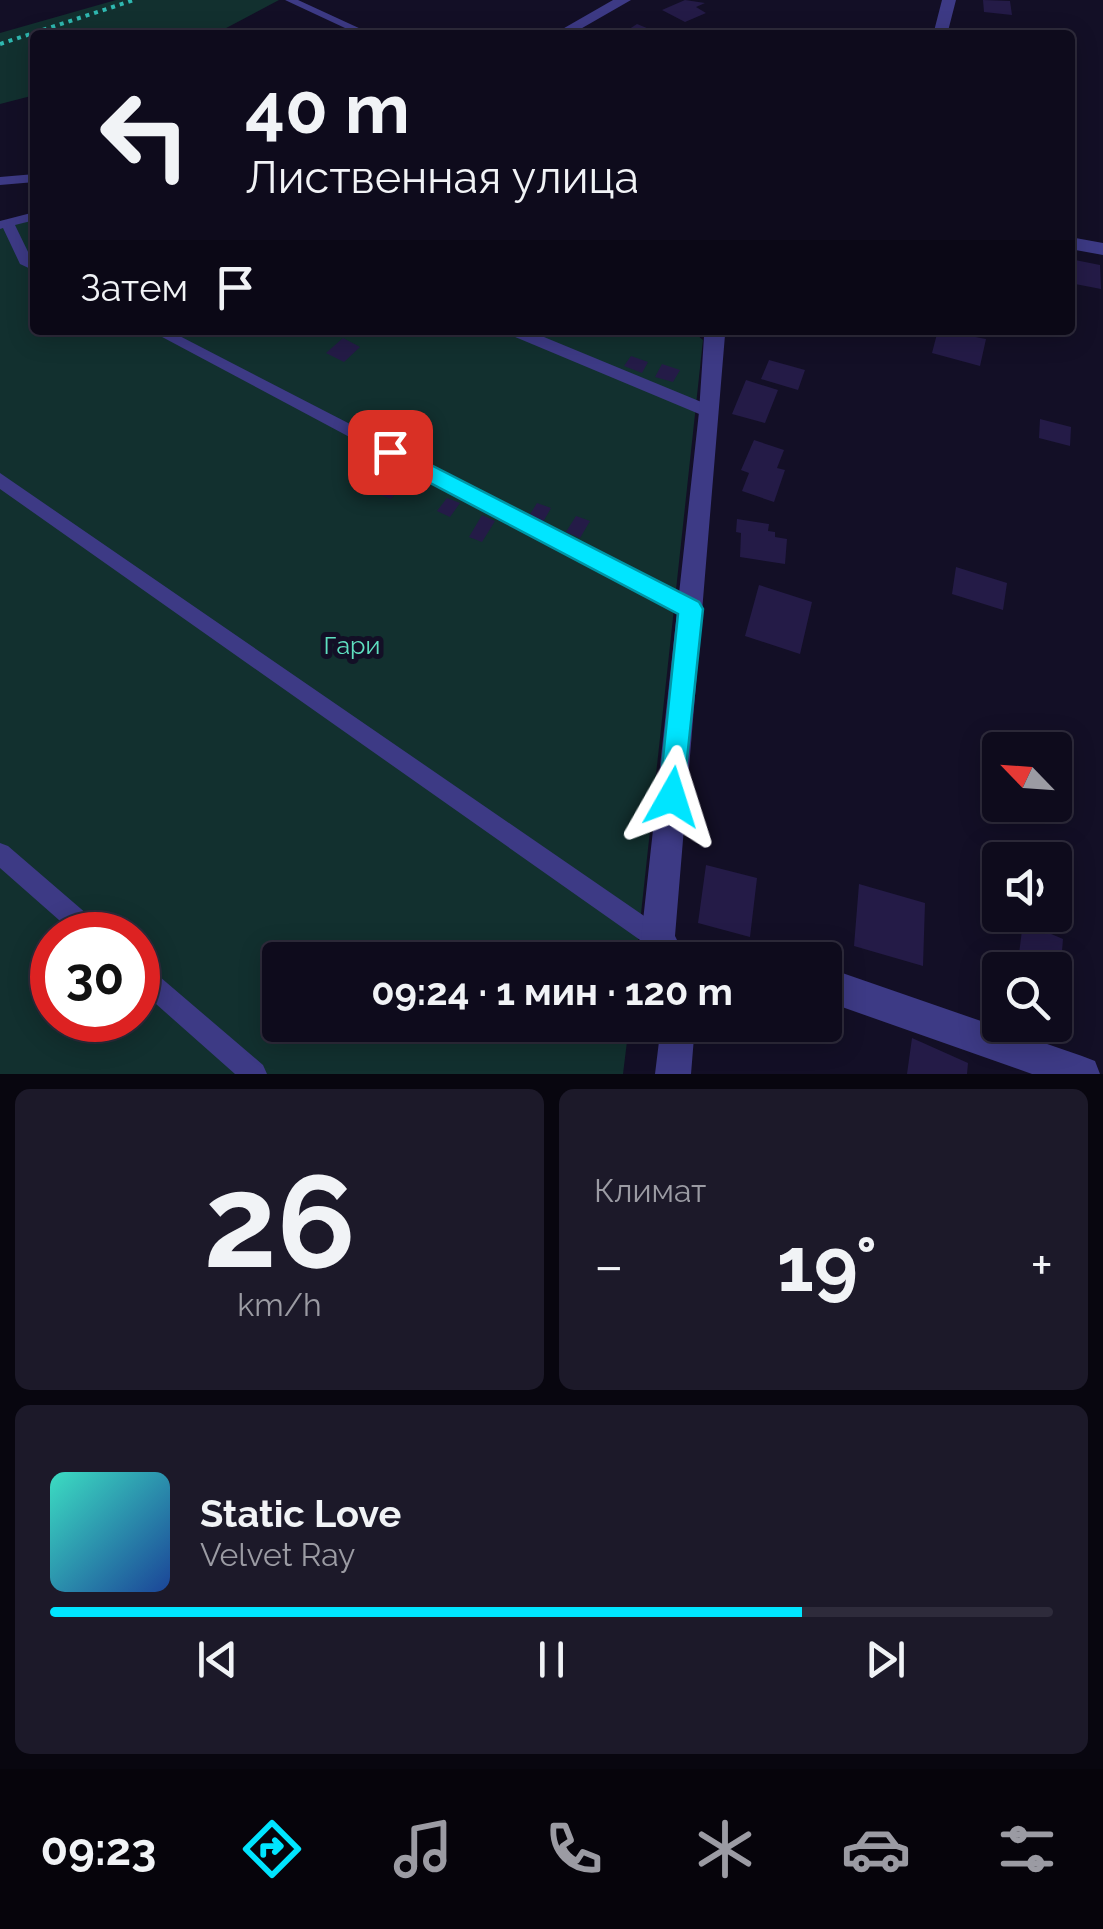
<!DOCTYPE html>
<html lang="ru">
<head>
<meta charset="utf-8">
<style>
  :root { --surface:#0e0b1c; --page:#1c1929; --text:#f1f3f6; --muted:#9b9ba3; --line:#2e2b3b; --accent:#00e5ff }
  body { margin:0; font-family:Raleway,sans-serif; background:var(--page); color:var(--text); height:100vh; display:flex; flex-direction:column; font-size:38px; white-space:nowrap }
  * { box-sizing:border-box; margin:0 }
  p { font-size:32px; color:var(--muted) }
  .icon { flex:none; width:55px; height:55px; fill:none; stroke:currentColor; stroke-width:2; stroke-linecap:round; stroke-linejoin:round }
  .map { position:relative; height:1074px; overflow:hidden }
  .details { display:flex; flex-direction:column; gap:15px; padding:15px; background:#08060f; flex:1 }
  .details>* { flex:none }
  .hud { position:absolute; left:30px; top:30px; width:1045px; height:305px; border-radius:10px; box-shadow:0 5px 25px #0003,0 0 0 2px var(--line); background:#0e0b1c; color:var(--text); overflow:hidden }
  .needle { width:65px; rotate:295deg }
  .buttons { position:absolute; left:982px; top:732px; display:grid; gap:20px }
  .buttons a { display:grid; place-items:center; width:90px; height:90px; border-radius:10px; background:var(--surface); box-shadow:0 5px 25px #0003,0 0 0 2px var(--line); font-size:50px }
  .speed { position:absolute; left:30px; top:912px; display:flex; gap:20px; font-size:50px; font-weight:700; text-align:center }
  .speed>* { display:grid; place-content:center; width:130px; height:130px; border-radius:50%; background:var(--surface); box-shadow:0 5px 25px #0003,0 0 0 2px var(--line); line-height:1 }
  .speed .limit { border:15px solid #d22; background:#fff; color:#111 }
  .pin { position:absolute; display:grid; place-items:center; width:85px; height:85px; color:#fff; margin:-42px; border-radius:20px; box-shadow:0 5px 15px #0006 }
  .me { position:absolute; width:110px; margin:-55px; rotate:6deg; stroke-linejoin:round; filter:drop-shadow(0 0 8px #0008) }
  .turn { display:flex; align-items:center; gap:35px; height:210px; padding:0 50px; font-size:45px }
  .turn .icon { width:130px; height:130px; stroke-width:2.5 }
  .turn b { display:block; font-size:70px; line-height:85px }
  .then { display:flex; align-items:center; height:95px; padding:0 50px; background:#0003; gap:20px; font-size:38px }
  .big { font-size:75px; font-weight:700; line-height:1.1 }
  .details .tile { flex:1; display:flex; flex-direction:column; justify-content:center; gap:15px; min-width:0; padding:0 35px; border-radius:15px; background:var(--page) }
  .details .dial { align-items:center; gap:0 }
  .dial b { font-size:130px; line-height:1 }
  .song { display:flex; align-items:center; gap:30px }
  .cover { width:120px; height:120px; border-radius:15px; background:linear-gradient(135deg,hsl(170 70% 55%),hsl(220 70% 35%)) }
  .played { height:10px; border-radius:5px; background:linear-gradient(90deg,var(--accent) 75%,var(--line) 75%) }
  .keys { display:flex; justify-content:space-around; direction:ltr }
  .heat { display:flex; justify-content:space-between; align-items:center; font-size:55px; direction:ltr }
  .details .tiles { flex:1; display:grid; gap:15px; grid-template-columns:1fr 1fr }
  .tile:last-child { grid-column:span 2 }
  .trip { position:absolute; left:262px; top:942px; width:580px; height:100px; border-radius:10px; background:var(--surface); box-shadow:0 5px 25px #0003,0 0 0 2px var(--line); font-weight:700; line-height:100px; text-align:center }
  .dock { display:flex; height:160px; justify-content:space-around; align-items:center; background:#06040b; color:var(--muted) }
  .dock .icon { width:70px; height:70px }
  .dock .on { color:var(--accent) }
  .dock b { font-size:45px; color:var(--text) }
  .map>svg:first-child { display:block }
</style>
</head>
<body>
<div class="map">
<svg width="1103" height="1074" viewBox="0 0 1103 1074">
  <rect width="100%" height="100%" fill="#130f26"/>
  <path fill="#12302f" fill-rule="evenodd" d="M116,0H279L213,35H35V95L0,104V33Z
    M35,216V330H691L703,340L636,960H280V1025H629L623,1074H0V221ZM52,935H138V1020H52Z"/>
  <path fill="#241b47" d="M685,0L705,3L696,7L706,13L685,22L662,10Z
    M983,0L1010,1L1012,15L984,12Z
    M637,24L664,35H620Z
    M1070,259L1100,265L1101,289L1070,283Z
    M938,330L986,339L980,366L932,353Z
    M343,338L360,347L344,362L326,353Z
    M631,356L648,362L642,373L624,366Z
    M769,360L805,370L798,390L761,379Z
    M662,364L680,370L673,382L655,377Z
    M746,380L778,390L765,423L732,414Z
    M372,418L395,426L381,440L361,432Z
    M1040,419L1071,427L1070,446L1039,438Z
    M754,440L784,450L777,468L785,470L774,502L742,491L749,473L741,470Z
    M387,467L408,475L391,499L370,491Z
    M447,498L460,503L450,517L437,511Z
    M537,503L551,508L543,522L529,516Z
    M482,515L495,521L482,542L469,537Z
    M576,516L590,521L580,538L566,532Z
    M737,519L769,524L768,531L775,532V537L787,539L785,564L740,557L741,533L736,532Z
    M956,567L1007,583L1003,610L952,594Z
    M759,585L812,602L800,654L745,636Z
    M706,865L757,878L750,937L698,923Z
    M859,884L925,903L923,966L854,946Z
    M1023,922L1063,939L1058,1000L1055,970H1017Z
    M912,1038L968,1063L967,1074H907Z"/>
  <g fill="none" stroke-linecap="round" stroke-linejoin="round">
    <path stroke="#2fb8b0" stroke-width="4" stroke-dasharray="4 5" stroke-linecap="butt" d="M0,44L134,0"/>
    <path fill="#3d3a85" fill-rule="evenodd" d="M285,0H298L374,35H360Z
      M35,174V182L0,185V177Z
      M35,212V220L15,225L31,258L35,261V271L20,264L3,228L0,229V221Z
      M149,330H168L697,603L699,609L697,615L690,617L683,615Z
      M506,330H527L716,408L718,412L710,418L704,416L508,334Z
      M0,473L666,931L670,939L666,947L658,951L650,947L0,489Z
      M0,843L8,846L102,927L106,935H76L0,868Z
      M138,961L146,965L263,1065L267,1074H235L138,988Z"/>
    <path fill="#3d3a85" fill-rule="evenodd" d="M613,0H631L570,35H552Z
      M942,0H956L947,35H933Z
      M1070,237L1103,243V255L1070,249Z
      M699,330H723L725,335L675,936L687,960H652L641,939L699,412L704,337Z
      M825,967L1082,1056L1095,1061L1100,1074H1032L825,1001Z
      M661,1025H695L691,1074H655Z"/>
  </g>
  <path fill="#00e5ff" stroke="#0095a6" stroke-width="2.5" d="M390,444L699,602L703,609L682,806L672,810L663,806L659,797L678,614L383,458L379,452L383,446Z"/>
  <g text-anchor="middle" stroke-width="10" stroke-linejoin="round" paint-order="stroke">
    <g font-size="25" fill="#5fe0c0" stroke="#130f26">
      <text x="352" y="654">Гари</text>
    </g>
  </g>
</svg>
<div class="buttons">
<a><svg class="needle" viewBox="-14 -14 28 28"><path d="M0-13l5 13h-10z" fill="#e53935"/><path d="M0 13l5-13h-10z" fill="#9b9ba3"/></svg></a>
<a><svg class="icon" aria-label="sound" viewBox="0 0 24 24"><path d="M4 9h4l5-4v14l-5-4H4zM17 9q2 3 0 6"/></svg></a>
<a><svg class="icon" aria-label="search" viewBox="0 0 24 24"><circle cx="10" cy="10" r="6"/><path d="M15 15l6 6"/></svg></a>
</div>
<div class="speed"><div class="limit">30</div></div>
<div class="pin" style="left:390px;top:452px;background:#d93025"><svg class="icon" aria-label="arrive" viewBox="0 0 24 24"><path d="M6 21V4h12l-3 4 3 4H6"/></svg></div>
<svg class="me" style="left:672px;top:797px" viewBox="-20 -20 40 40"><path d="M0-17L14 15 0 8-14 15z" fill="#00e5ff" stroke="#fff" stroke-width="4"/></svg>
<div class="trip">09:24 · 1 мин · 120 m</div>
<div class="hud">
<div class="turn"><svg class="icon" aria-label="left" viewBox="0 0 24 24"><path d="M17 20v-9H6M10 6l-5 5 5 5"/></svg><div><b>40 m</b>Лиственная улица</div></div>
<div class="then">Затем<svg class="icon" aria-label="arrive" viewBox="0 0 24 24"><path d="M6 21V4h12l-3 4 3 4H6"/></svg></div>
</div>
</div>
<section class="details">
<div class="tiles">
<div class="tile dial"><b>26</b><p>km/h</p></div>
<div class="tile"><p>Климат</p>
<div class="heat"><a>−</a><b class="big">19°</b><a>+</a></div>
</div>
<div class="tile">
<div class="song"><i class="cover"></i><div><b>Static Love</b><p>Velvet Ray</p></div></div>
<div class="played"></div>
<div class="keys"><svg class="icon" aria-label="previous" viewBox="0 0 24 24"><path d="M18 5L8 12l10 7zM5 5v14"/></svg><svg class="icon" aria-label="pause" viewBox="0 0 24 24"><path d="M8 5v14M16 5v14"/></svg><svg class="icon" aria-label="next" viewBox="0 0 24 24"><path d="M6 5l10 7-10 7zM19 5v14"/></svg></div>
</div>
</div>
</section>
<nav class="dock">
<b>09:23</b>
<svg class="icon on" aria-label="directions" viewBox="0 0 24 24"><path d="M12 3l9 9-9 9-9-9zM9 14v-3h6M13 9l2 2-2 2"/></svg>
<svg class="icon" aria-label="music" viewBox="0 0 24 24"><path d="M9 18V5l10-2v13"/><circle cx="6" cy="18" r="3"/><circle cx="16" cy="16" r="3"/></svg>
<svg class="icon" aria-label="phone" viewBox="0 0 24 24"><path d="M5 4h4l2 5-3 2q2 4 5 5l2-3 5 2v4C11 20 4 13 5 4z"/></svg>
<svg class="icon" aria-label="climate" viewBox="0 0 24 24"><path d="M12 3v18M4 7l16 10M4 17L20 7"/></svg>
<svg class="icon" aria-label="car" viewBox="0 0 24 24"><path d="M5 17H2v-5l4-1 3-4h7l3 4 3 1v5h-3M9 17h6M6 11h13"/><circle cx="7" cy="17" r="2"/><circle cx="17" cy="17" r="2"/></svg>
<svg class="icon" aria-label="filters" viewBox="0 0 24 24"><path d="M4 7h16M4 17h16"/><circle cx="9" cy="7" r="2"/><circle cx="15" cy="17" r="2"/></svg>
</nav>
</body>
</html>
